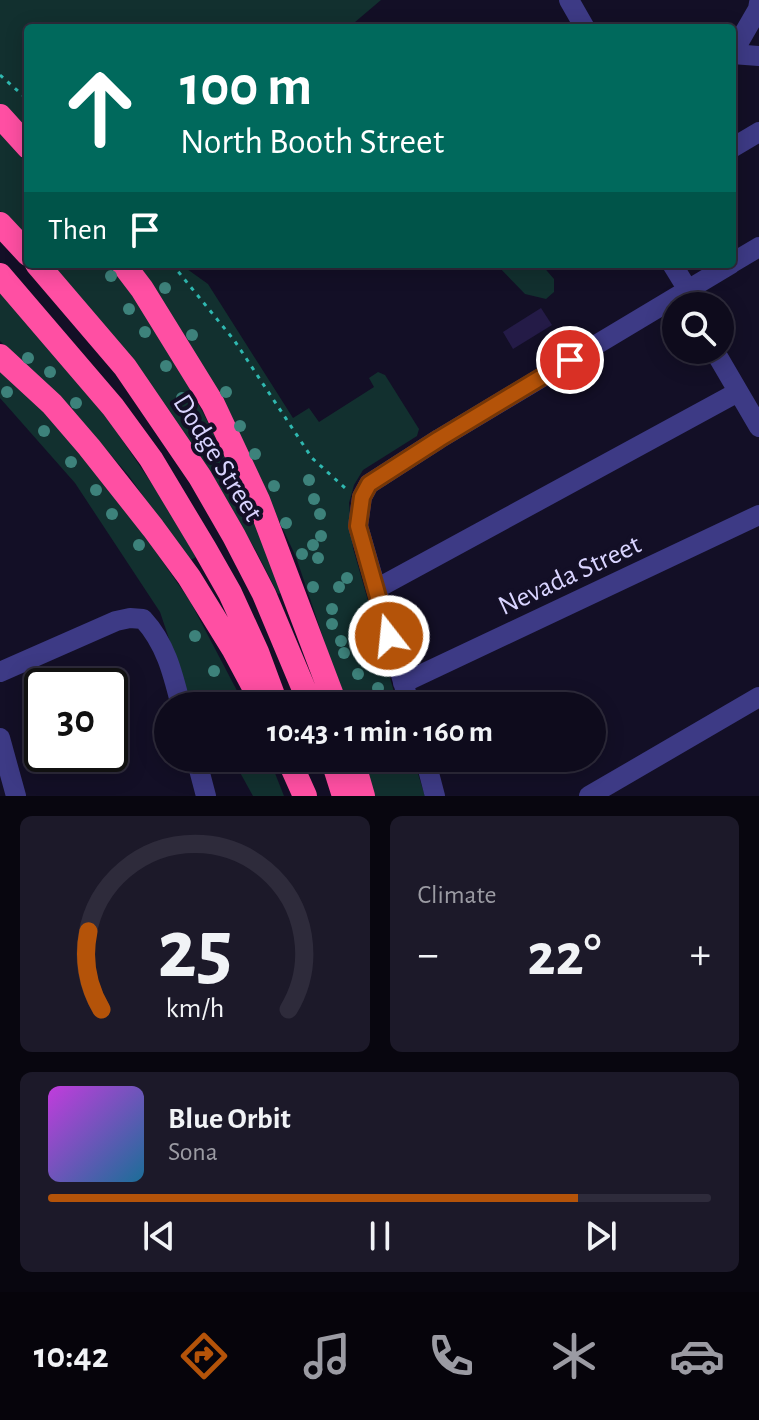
<!DOCTYPE html>
<html lang="en">
<head>
<meta charset="utf-8">
<style>
  :root { --surface:#0e0b1c; --page:#1c1929; --text:#f1f3f6; --muted:#9b9ba3; --line:#2e2b3b; --accent:#b45309 }
  body { margin:0; font-family:"Alegreya Sans",sans-serif; background:var(--page); color:var(--text); height:100vh; display:flex; flex-direction:column; font-size:30px; white-space:nowrap }
  * { box-sizing:border-box; margin:0 }
  p { font-size:26px; color:var(--muted) }
  .icon { flex:none; width:44px; height:44px; fill:none; stroke:currentColor; stroke-width:2; stroke-linecap:round; stroke-linejoin:round }
  .map { position:relative; height:796px; overflow:hidden }
  .side { display:flex; flex-direction:column; gap:20px; padding:20px; background:#08060f; flex:1 }
  .side>* { flex:none }
  .guide { position:absolute; left:24px; top:24px; width:712px; height:244px; border-radius:8px; box-shadow:0 4px 20px #0003,0 0 0 2px var(--line); background:#00695c; color:#fff; overflow:hidden }
  .controls { position:absolute; left:662px; top:292px; display:grid; gap:16px }
  .controls a { display:grid; place-items:center; width:72px; height:72px; border-radius:50%; background:var(--surface); box-shadow:0 4px 20px #0003,0 0 0 2px var(--line); font-size:40px }
  .speed { position:absolute; left:24px; top:668px; display:flex; gap:16px; font-size:40px; font-weight:700; text-align:center }
  .speed>* { display:grid; place-content:center; width:104px; height:104px; border-radius:50%; background:var(--surface); box-shadow:0 4px 20px #0003,0 0 0 2px var(--line); line-height:1 }
  .speed .limit { border:4px solid #111; border-radius:12px; background:#fff; color:#111 }
  .pin { position:absolute; display:grid; place-items:center; width:68px; height:68px; color:#fff; margin:-34px; border:4px solid #fff; border-radius:50%; box-shadow:0 2px 8px #0007 }
  .me { position:absolute; width:88px; margin:-44px; rotate:344deg; stroke-linejoin:round; filter:drop-shadow(0 0 6px #0008) }
  .turn { display:flex; align-items:center; gap:28px; height:168px; padding:0 24px; font-size:36px }
  .turn .icon { width:104px; height:104px; stroke-width:2.5 }
  .turn b { display:block; font-size:56px; line-height:68px }
  .then { display:flex; align-items:center; height:76px; padding:0 24px; background:#0003; gap:16px; font-size:30px }
  .big { font-size:60px; font-weight:700; line-height:1.1 }
  .side .tile { flex:1; display:flex; flex-direction:column; justify-content:center; gap:12px; min-width:0; padding:0 28px; border-radius:12px; background:var(--page) }
  .side .dial { align-items:center; gap:0 }
  .dial svg { height:208px; overflow:visible; fill:none; stroke:var(--line); stroke-width:7; stroke-linecap:round; text-anchor:middle }
  .dial text { fill:var(--text); stroke:none }
  .song { display:flex; align-items:center; gap:24px }
  .cover { width:96px; height:96px; border-radius:12px; background:linear-gradient(135deg,hsl(290 70% 55%),hsl(200 70% 35%)) }
  .played { height:8px; border-radius:4px; background:linear-gradient(90deg,var(--accent) 80%,var(--line) 80%) }
  .keys { display:flex; justify-content:space-around; direction:ltr }
  .heat { display:flex; justify-content:space-between; align-items:center; font-size:44px; direction:ltr }
  .side .tiles { flex:1; display:grid; gap:20px; grid-template-columns:1fr 1fr }
  .tile:last-child { grid-column:span 2 }
  .trip { position:absolute; left:154px; top:692px; width:452px; height:80px; border-radius:40px; background:var(--surface); box-shadow:0 4px 20px #0003,0 0 0 2px var(--line); font-weight:700; line-height:80px; text-align:center }
  .dock { display:flex; height:128px; justify-content:space-around; align-items:center; background:#06040b; color:var(--muted) }
  .dock .icon { width:56px; height:56px }
  .dock .on { color:var(--accent) }
  .dock b { font-size:36px; color:var(--text) }
  .map>svg:first-child { display:block }
</style>
</head>
<body>
<div class="map">
<svg width="759" height="796" viewBox="0 0 759 796">
  <rect width="100%" height="100%" fill="#130f26"/>
  <path fill="#12302f" d="M0,0H381L348,28H28V133L0,104Z
    M0,134L28,165V240L0,211Z
    M50,264H109C185,362 238,477 284,592L278,594L256,551L209,469Z
    M136,264H180L208,284L293,418L309,408L319,422L374,387L369,378L378,372L385,375L419,429L417,436L363,470L354,485L349,503L353,548L398,706H346L296,557L253,465Z
    M496,264H541L554,279V292L546,299L525,294Z
    M0,289L85,385L171,512L196,557L189,561L129,476L72,410L0,341Z
    M0,370L34,401L103,479L147,539L190,601L245,706H197L186,689L160,612L75,483L0,398Z
    M232,758H269L284,796H253Z
    M363,758H413L425,796H374Z"/>
  <path fill="#241b47" d="M541,308L552,325L513,349L503,332Z"/>
  <g fill="none" stroke-linecap="round" stroke-linejoin="round">
    <path stroke="#2fb8b0" stroke-width="3" stroke-dasharray="4 6" stroke-linecap="butt" d="M0,75L28,100
      M172,264L234,340L312,458L345,488"/>
    <path stroke="#3d3a85" stroke-width="20" d="M569,0L585,28
      M732,54L758,9L759,3
      M732,54L759,56
      M732,148L759,132
      M732,263L759,247
      M672,264L688,290
      M714,350L759,427
      M376,589L738,392
      M0,672L116,621L130,618L143,619C166,644 173,674 181,706
      M403,683L759,515
      M410,706L358,526L362,497L369,484L439,439L731,264
      M0,738L16,796
      M196,758L206,796
      M425,758L435,796
      M589,796L759,697"/>
    <path stroke="#ff4fa3" stroke-width="24" d="M0,116L28,147
      M0,224L28,254
      M37,264L125,367L200,477L234,536L264,594L311,706
      M123,264L142,289L213,404L258,500L336,706
      M0,275L113,407L151,459L205,549L230,593L257,652L277,706
      M0,356L52,404L89,447L153,528L189,577L234,650L264,706
      M288,758L305,796
      M332,758L344,796
      M352,758L363,796"/>
  </g>
  <g fill="#3d827b">
    <circle cx="111" cy="276" r="6"/>
    <circle cx="165" cy="288" r="6"/>
    <circle cx="129" cy="309" r="6"/>
    <circle cx="145" cy="332" r="6"/>
    <circle cx="192" cy="335" r="6"/>
    <circle cx="28" cy="358" r="6"/>
    <circle cx="166" cy="366" r="6"/>
    <circle cx="50" cy="372" r="6"/>
    <circle cx="7" cy="392" r="6"/>
    <circle cx="226" cy="392" r="6"/>
    <circle cx="182" cy="398" r="6"/>
    <circle cx="76" cy="403" r="6"/>
    <circle cx="240" cy="426" r="6"/>
    <circle cx="44" cy="431" r="6"/>
    <circle cx="201" cy="431" r="6"/>
    <circle cx="255" cy="454" r="6"/>
    <circle cx="71" cy="462" r="6"/>
    <circle cx="309" cy="480" r="6"/>
    <circle cx="274" cy="486" r="6"/>
    <circle cx="96" cy="490" r="6"/>
    <circle cx="314" cy="499" r="6"/>
    <circle cx="112" cy="514" r="6"/>
    <circle cx="320" cy="514" r="6"/>
    <circle cx="286" cy="523" r="6"/>
    <circle cx="321" cy="536" r="6"/>
    <circle cx="139" cy="545" r="6"/>
    <circle cx="313" cy="545" r="6"/>
    <circle cx="302" cy="554" r="6"/>
    <circle cx="318" cy="558" r="6"/>
    <circle cx="347" cy="578" r="6"/>
    <circle cx="313" cy="587" r="6"/>
    <circle cx="339" cy="587" r="6"/>
    <circle cx="332" cy="609" r="6"/>
    <circle cx="332" cy="624" r="6"/>
    <circle cx="195" cy="636" r="6"/>
    <circle cx="341" cy="641" r="6"/>
    <circle cx="360" cy="649" r="6"/>
    <circle cx="344" cy="653" r="6"/>
    <circle cx="214" cy="671" r="6"/>
    <circle cx="358" cy="674" r="6"/>
    <circle cx="378" cy="688" r="6"/>
  </g>
  <g fill="none" stroke-linecap="round" stroke-linejoin="round">
    <defs>
      <path id="route" d="M389,636L358,526L362,497L369,484L439,439L570,360"/>
    </defs>
    <use href="#route" stroke="#753606" stroke-width="20"/>
    <use href="#route" stroke="#b45309" stroke-width="14"/>
  </g>
  <g text-anchor="middle" stroke-width="8" stroke-linejoin="round" paint-order="stroke">
    <g font-size="28" fill="#d9d4ff" stroke="#130f26">
      <text transform="translate(219 457) rotate(58)" y="10">Dodge Street</text>
      <text transform="translate(569 574) rotate(-25)" y="10">Nevada Street</text>
    </g>
  </g>
</svg>
<div class="controls">
<a><svg class="icon" aria-label="search" viewBox="0 0 24 24"><circle cx="10" cy="10" r="6"/><path d="M15 15l6 6"/></svg></a>
</div>
<div class="speed"><div class="limit">30</div></div>
<div class="pin" style="left:570px;top:360px;background:#d93025"><svg class="icon" aria-label="arrive" viewBox="0 0 24 24"><path d="M6 21V4h12l-3 4 3 4H6"/></svg></div>
<svg class="me" style="left:389px;top:636px" viewBox="-20 -20 40 40"><circle r="17" fill="#b45309" stroke="#fff" stroke-width="3"/><path d="M0-11L8 9 0 5-8 9z" fill="#fff"/></svg>
<div class="trip">10:43 · 1 min · 160 m</div>
<div class="guide">
<div class="turn"><svg class="icon" aria-label="ahead" viewBox="0 0 24 24"><path d="M12 20V5M6 11l6-6 6 6"/></svg><div><b>100 m</b>North Booth Street</div></div>
<div class="then">Then<svg class="icon" aria-label="arrive" viewBox="0 0 24 24"><path d="M6 21V4h12l-3 4 3 4H6"/></svg></div>
</div>
</div>
<section class="side">
<div class="tiles">
<div class="tile dial"><svg viewBox="0 0 100 80">
<path d="M14 69A42 42 0 1 1 86 69"/>
<path d="M14 69A42 42 0 0 1 9 39" stroke="#b45309"/>
<text x="50" y="56" font-size="32" font-weight="700">25</text>
<text x="50" y="72" font-size="11">km/h</text>
</svg></div>
<div class="tile"><p>Climate</p>
<div class="heat"><a>−</a><b class="big">22°</b><a>+</a></div>
</div>
<div class="tile">
<div class="song"><i class="cover"></i><div><b>Blue Orbit</b><p>Sona</p></div></div>
<div class="played"></div>
<div class="keys"><svg class="icon" aria-label="previous" viewBox="0 0 24 24"><path d="M18 5L8 12l10 7zM5 5v14"/></svg><svg class="icon" aria-label="pause" viewBox="0 0 24 24"><path d="M8 5v14M16 5v14"/></svg><svg class="icon" aria-label="next" viewBox="0 0 24 24"><path d="M6 5l10 7-10 7zM19 5v14"/></svg></div>
</div>
</div>
</section>
<nav class="dock">
<b>10:42</b>
<svg class="icon on" aria-label="directions" viewBox="0 0 24 24"><path d="M12 3l9 9-9 9-9-9zM9 14v-3h6M13 9l2 2-2 2"/></svg>
<svg class="icon" aria-label="music" viewBox="0 0 24 24"><path d="M9 18V5l10-2v13"/><circle cx="6" cy="18" r="3"/><circle cx="16" cy="16" r="3"/></svg>
<svg class="icon" aria-label="phone" viewBox="0 0 24 24"><path d="M5 4h4l2 5-3 2q2 4 5 5l2-3 5 2v4C11 20 4 13 5 4z"/></svg>
<svg class="icon" aria-label="climate" viewBox="0 0 24 24"><path d="M12 3v18M4 7l16 10M4 17L20 7"/></svg>
<svg class="icon" aria-label="car" viewBox="0 0 24 24"><path d="M5 17H2v-5l4-1 3-4h7l3 4 3 1v5h-3M9 17h6M6 11h13"/><circle cx="7" cy="17" r="2"/><circle cx="17" cy="17" r="2"/></svg>
</nav>
</body>
</html>
